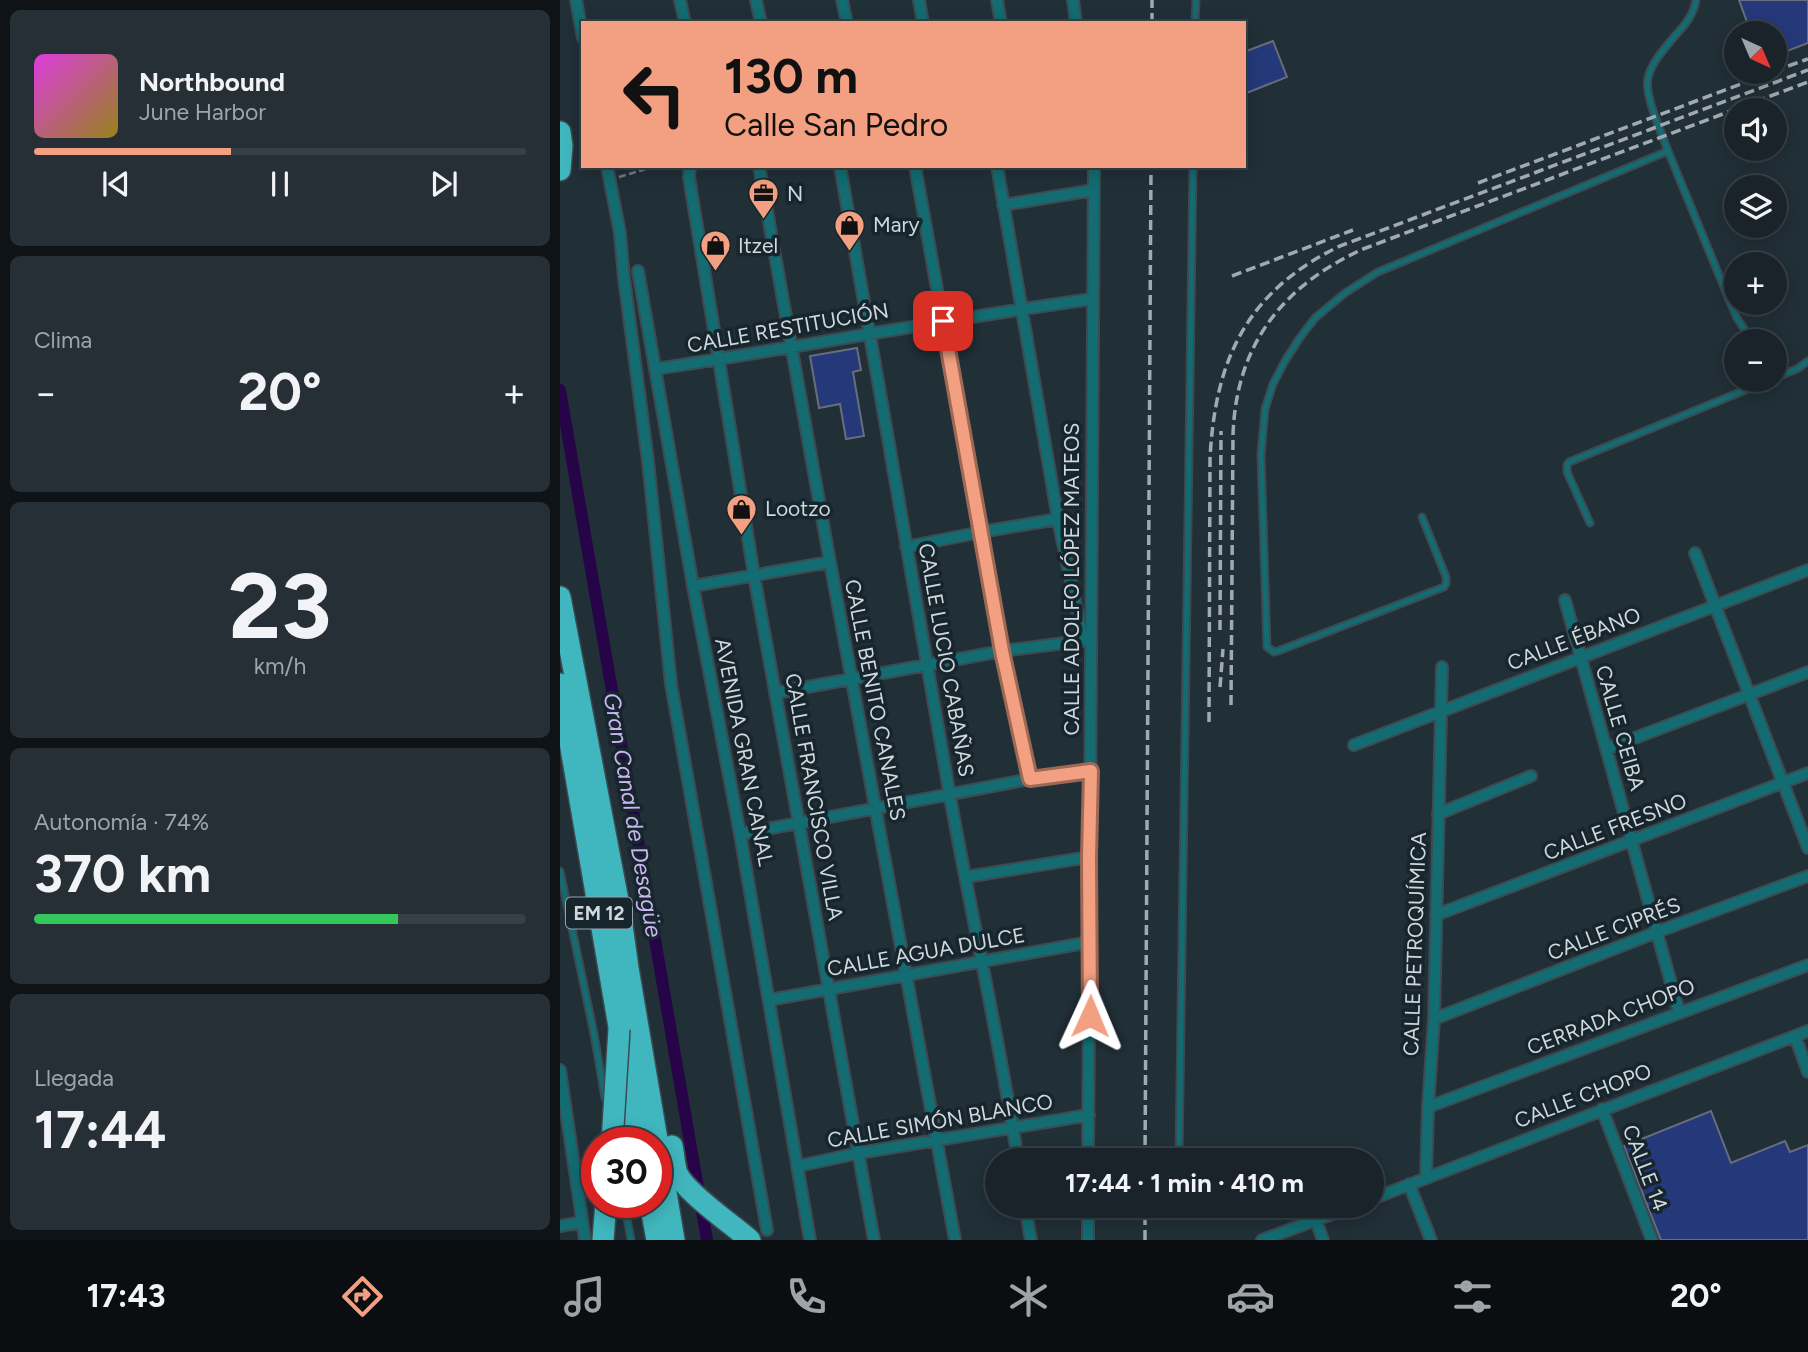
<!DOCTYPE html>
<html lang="es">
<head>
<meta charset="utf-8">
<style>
  :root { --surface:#192329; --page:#262f35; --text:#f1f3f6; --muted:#9fa4a8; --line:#374046; --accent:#f2a081 }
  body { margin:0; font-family:Figtree,sans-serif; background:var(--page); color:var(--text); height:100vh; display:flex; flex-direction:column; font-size:26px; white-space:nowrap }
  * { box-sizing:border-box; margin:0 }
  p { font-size:23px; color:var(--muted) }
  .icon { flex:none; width:38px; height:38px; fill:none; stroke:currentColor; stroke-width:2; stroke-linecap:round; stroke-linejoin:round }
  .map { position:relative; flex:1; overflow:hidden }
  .details { display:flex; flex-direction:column; gap:10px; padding:10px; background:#0e1317; width:560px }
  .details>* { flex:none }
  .guide { position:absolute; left:21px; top:21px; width:665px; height:147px; border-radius:0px; box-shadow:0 4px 18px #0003,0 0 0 2px var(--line); background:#f2a081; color:#111; overflow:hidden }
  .needle { width:46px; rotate:136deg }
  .fabs { position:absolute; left:1164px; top:21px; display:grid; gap:14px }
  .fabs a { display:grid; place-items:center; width:63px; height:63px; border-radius:50%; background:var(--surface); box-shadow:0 4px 18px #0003,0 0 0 2px var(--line); font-size:35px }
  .speed { position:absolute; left:21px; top:1127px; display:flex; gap:14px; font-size:35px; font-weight:700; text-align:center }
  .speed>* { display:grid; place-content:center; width:91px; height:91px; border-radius:50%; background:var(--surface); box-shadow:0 4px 18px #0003,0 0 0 2px var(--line); line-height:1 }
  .speed .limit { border:10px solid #d22; background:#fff; color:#111 }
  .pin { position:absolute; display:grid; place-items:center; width:60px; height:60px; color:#fff; margin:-30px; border-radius:14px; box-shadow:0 4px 10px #0006 }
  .me { position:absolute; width:77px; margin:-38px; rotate:1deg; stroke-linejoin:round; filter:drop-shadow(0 0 5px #0008) }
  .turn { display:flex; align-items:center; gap:24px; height:147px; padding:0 28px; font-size:32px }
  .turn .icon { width:91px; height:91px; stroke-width:2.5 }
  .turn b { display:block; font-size:49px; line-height:60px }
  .big { font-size:52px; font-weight:700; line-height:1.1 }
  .details .tile { flex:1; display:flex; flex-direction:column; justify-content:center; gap:10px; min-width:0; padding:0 24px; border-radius:10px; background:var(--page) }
  .details .dial { align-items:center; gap:0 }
  .dial b { font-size:91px; line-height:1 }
  .song { display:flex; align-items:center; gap:21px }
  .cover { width:84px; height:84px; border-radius:10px; background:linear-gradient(135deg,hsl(300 70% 55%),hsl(50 70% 35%)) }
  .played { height:7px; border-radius:4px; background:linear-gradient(90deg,var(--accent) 40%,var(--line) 40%) }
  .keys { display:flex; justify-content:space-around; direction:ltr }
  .heat { display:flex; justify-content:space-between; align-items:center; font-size:38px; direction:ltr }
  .charge { height:10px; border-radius:5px; background:linear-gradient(90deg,#34c759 74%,var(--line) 0) }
  .trip { position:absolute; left:425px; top:1148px; width:399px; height:70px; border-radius:35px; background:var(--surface); box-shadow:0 4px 18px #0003,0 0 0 2px var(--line); font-weight:700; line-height:70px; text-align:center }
  .dock { display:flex; height:112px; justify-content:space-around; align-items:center; background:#0a0e10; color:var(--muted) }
  .dock .icon { width:49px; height:49px }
  .dock .active { color:var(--accent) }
  .dock b { font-size:32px; color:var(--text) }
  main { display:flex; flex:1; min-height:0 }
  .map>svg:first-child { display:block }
</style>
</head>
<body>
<main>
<section class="details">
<div class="tile">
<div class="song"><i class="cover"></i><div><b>Northbound</b><p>June Harbor</p></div></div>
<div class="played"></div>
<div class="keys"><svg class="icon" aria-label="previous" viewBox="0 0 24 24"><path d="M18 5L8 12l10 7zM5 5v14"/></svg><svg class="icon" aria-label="pause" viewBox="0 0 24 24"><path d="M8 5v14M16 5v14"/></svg><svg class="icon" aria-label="next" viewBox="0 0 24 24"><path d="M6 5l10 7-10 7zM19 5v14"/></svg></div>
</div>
<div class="tile"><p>Clima</p>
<div class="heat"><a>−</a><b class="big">20°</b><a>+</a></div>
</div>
<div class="tile dial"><b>23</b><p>km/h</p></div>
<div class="tile"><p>Autonomía · 74%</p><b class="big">370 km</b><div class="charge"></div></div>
<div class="tile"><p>Llegada</p><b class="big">17:44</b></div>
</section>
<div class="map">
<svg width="1248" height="1240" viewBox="0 0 1248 1240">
  <rect width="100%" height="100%" fill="#212f37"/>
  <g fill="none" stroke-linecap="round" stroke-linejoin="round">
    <path stroke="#270448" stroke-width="12" d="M0,390L147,1240"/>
  </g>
  <path fill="#25397a" stroke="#676d7c" stroke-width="2" d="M1179,0H1248V43L1214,56V33H1191Z
    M713,41L727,77L684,94V52Z
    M297,348L301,370L293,372L304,436L286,439L280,404L259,408L250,356Z
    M1151,1111L1171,1163L1225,1141L1230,1152L1248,1145V1240H1101L1064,1146Z"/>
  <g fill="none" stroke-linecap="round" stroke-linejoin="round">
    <defs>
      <path id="lane" d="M635,23L636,0
        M1108,151C1102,134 1084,95 1088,78C1091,63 1105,48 1114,37C1124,26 1134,15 1136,0
        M1214,378L1237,369L1248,361
        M862,517L886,577V584L884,587L718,651L714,652L707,647L701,455L705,409L713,384L725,361L739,339L755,318L785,293L818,272L1108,151L1170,302L1177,318L1192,341
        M1030,523L1007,472V465L1009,462L1210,380
        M0,871L34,1034L45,1098
        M619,1159L633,166
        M64,1202L71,1240"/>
      <path id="street" d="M16,0L23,38
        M120,0L125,23
        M196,0L201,23
        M282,0L287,23
        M359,0L363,23
        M437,0L441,23
        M513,0L516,23
        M47,166L60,233L64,278L88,461L111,684L207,1230
        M130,166L129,177L194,575L314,1240
        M199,166L270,562L395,1240
        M280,166C318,374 352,583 389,791C411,914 439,1037 458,1160
        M355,166L442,651L470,779
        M437,166L498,519L523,640
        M443,205L534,190
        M78,271L133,586L180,834L250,1240
        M95,369C241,347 386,319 532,299
        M346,547L421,532L498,519
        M1135,553L1248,848
        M133,586L270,562
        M1005,600L1119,1012
        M215,693L442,651L528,640
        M794,745L1248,570
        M1046,749L1248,672
        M878,814L971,776
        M180,834L470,779L531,771
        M406,877L529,857
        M876,915L1248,773
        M209,1000L530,942
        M874,1019L1097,932L1248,876
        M1235,1036L1248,1072
        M0,1070L25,1240
        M868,1107L1248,965
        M1042,1109L1092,1240
        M528,1160L534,166
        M238,1166L299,1153L529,1115
        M866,1178L868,1107L874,1019L882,667
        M849,1184L871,1240
        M812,1199L1248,1031
        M465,1206L471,1240
        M756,1220L763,1240
        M0,1226L22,1222
        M528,1240V1206
        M702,1240L794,1206"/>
      <path id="highway" d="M0,132L2,146L0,170
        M0,597L60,911L68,968L114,1240
        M0,684L79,1143
        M112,1146C114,1154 114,1165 117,1173C125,1192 173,1225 190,1240
        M90,1202L97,1240
        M43,1240L46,1202"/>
    </defs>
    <use href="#lane" stroke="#3d4a52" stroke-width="9"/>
    <use href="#street" stroke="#3d4a52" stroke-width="14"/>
    <use href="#highway" stroke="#3d4a52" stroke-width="24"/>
    <path stroke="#707b82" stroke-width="2.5" stroke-dasharray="7 3.5" stroke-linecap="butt" d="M59,177L96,166"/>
    <use href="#lane" stroke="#126c71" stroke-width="5"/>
    <use href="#street" stroke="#126c71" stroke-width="10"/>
    <use href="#highway" stroke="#40b7be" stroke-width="21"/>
    <path stroke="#a1aab1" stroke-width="3.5" stroke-dasharray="10 5" stroke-linecap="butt" d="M592,23V0
      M1214,71L1248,59
      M918,183L1213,72
      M672,276L793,230
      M660,630L661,431
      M660,687L663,649
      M671,705L673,435C676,345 722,286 803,249L1248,82
      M649,722L650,459C655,359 687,291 780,246L1248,70
      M585,1160L591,166
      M585,1240V1206"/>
    <defs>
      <path id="highway-bridge" d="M52,1143L59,1029"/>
    </defs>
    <use href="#highway-bridge" stroke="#3d4a52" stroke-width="24" stroke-linecap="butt"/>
    <use href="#highway-bridge" stroke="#40b7be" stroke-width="21"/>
  </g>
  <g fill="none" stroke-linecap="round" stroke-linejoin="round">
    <defs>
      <path id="route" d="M383,321L442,651L470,779L531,771L529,857L530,1016"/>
    </defs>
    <use href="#route" stroke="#9d6854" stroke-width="18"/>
    <use href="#route" stroke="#f2a081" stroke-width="12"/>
  </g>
  <defs>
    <symbol id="office-pin" viewBox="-11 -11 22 30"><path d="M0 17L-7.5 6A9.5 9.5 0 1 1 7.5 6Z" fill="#f2a081" stroke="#17252d"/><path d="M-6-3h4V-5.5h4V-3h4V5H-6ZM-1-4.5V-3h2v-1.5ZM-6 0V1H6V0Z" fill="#111"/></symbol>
    <symbol id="shop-pin" viewBox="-11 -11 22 30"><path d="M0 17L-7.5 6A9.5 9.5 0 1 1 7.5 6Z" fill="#f2a081" stroke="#17252d"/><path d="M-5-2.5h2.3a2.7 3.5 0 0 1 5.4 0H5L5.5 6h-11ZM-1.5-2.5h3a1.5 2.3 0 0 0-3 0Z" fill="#111"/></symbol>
  </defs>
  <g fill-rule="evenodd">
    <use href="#office-pin" x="186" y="176" width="35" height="47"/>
    <use href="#shop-pin" x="272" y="208" width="35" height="47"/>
    <use href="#shop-pin" x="138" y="228" width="35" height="47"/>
    <use href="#shop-pin" x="164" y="492" width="35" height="47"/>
  </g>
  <g text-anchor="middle" stroke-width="7" stroke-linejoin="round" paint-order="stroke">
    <rect fill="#17252d" stroke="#98a2a9" stroke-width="2" x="6" y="897.5" width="66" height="31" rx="5"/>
    <g font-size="19" font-weight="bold" fill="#d0d8de">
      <text x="39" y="920">EM 12</text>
    </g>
    <g font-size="21" fill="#d0d8de" stroke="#17252d" text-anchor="start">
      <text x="227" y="201">N</text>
      <text x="313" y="232">Mary</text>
      <text x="178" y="253">Itzel</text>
      <text x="205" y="516">Lootzo</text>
    </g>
    <g font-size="21" fill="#d0d8de" stroke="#17252d">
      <text transform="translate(228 328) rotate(-10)" y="7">CALLE RESTITUCIÓN</text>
      <text transform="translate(512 579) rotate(-90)" y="7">CALLE ADOLFO LÓPEZ MATEOS</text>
      <text transform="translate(1014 639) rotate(-21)" y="7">CALLE ÉBANO</text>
      <text transform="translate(386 660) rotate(80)" y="7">CALLE LUCIO CABAÑAS</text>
      <text transform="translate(315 700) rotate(79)" y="7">CALLE BENITO CANALES</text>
      <text transform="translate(1060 728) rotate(74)" y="7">CALLE CEIBA</text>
      <text transform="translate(184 752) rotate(79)" y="7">AVENIDA GRAN CANAL</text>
      <text transform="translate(254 797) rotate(80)" y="7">CALLE FRANCISCO VILLA</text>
      <text transform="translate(1055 827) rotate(-21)" y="7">CALLE FRESNO</text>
      <text transform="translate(1054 929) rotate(-21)" y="7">CALLE CIPRÉS</text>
      <text transform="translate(855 944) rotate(-88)" y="7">CALLE PETROQUÍMICA</text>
      <text transform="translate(366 952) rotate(-10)" y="7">CALLE AGUA DULCE</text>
      <text transform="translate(1051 1017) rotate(-21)" y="7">CERRADA CHOPO</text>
      <text transform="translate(1023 1096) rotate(-21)" y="7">CALLE CHOPO</text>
      <text transform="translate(380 1121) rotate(-10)" y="7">CALLE SIMÓN BLANCO</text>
      <text transform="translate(1085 1168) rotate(69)" y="7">CALLE 14</text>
    </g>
    <g font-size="23" font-style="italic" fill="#cbb6f2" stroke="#17252d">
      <text transform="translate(73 815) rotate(80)" y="8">Gran Canal de Desagüe</text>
    </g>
  </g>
</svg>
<div class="fabs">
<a><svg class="needle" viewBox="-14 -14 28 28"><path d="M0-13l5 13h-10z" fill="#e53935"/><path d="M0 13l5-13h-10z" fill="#9fa4a8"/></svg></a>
<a><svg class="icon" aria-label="sound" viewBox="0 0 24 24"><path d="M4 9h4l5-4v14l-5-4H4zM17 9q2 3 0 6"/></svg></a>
<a><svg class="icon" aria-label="layers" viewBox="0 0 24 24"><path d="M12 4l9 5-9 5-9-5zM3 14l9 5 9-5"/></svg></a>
<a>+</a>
<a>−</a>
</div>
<div class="speed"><div class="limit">30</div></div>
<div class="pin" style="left:383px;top:321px;background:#d93025"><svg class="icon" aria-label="arrive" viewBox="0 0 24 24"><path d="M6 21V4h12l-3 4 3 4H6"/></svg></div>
<svg class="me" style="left:530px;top:1016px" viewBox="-20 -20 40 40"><path d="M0-17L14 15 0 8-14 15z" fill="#f2a081" stroke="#fff" stroke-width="4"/></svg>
<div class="trip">17:44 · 1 min · 410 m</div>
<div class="guide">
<div class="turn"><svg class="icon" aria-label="left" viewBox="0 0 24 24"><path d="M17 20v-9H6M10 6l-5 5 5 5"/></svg><div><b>130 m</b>Calle San Pedro</div></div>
</div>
</div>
</main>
<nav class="dock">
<b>17:43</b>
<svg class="icon active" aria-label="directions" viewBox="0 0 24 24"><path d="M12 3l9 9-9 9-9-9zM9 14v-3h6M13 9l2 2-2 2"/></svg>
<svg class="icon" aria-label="music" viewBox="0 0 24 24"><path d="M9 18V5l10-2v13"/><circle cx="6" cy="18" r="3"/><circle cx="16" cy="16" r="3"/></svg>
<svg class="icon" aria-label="phone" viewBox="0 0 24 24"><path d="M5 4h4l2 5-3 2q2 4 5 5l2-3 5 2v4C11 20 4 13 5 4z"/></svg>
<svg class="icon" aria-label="climate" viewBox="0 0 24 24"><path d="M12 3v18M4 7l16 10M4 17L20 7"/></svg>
<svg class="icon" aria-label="car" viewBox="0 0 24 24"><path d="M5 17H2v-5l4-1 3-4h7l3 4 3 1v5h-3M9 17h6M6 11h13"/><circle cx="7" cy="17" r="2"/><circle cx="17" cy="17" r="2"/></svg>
<svg class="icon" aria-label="filters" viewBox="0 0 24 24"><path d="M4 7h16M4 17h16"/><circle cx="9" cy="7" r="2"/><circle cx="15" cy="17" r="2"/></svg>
<b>20°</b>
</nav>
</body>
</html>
